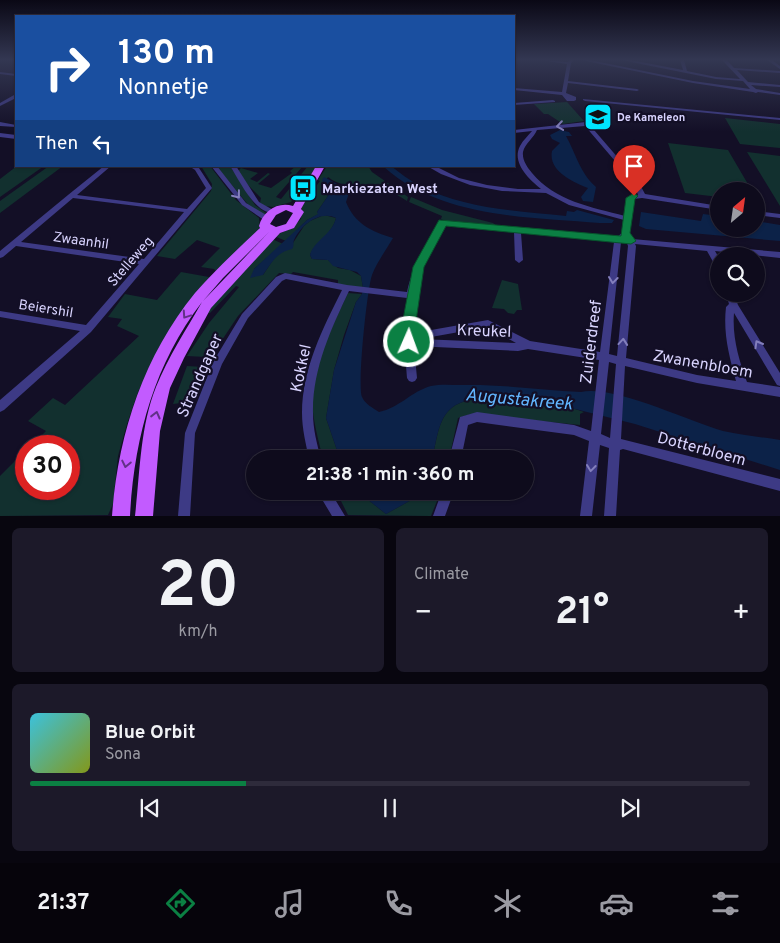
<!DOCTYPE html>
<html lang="en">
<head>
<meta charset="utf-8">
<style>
  :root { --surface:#0e0b1c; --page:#1c1929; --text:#f1f3f6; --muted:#9b9ba3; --line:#2e2b3b; --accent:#0b8043 }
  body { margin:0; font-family:Overpass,sans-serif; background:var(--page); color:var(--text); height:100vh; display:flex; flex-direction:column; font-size:19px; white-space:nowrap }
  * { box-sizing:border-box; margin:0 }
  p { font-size:16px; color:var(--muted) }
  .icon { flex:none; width:28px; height:28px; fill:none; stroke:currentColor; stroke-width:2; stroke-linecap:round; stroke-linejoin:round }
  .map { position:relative; height:516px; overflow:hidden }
  .side { display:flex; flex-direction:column; gap:12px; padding:12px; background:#08060f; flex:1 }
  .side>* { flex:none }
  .banner { position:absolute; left:15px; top:15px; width:500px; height:152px; border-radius:0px; box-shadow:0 1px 4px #0004,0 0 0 1px var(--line); background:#1a4fa0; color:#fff; overflow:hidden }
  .needle { width:32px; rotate:29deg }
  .controls { position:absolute; left:710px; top:182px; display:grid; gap:10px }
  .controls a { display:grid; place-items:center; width:55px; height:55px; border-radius:50%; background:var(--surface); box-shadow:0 1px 4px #0004,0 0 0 1px var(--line); font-size:25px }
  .speed { position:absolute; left:15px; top:435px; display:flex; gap:10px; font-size:25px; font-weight:700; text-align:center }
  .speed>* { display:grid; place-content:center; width:65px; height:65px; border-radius:50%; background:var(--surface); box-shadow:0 1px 4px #0004,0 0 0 1px var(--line); line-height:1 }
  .speed .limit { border:8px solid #d22; background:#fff; color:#111 }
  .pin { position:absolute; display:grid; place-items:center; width:42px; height:42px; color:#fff; margin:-51px -21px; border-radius:50% 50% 50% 0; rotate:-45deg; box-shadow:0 0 5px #0007 }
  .pin .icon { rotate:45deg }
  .me { position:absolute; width:55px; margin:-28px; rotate:2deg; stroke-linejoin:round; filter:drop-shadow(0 0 4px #0008) }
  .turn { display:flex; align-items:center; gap:18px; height:105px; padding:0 20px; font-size:22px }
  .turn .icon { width:65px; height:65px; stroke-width:2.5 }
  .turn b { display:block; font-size:35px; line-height:42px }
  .then { display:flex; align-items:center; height:48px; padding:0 20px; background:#0003; gap:10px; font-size:19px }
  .big { font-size:38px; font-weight:700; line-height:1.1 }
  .side .card { flex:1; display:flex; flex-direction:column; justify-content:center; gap:8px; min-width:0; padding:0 18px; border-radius:8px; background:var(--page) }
  .side .dial { align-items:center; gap:0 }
  .dial b { font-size:65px; line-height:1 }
  .song { display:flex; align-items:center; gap:15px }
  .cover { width:60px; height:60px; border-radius:8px; background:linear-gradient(135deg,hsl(190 70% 55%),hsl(70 70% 35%)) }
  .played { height:5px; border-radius:2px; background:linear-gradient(90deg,var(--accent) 30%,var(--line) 30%) }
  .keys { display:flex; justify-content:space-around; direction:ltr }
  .heat { display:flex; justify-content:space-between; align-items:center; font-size:28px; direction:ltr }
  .side .tiles { flex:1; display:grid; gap:12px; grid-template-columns:1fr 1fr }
  .card:last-child { grid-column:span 2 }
  .trip { position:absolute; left:246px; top:450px; width:288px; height:50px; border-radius:25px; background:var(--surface); box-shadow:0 1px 4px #0004,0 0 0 1px var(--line); font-weight:700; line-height:50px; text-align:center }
  .tabs { display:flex; height:80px; justify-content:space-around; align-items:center; background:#06040b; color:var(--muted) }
  .tabs .icon { width:35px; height:35px }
  .tabs .active { color:var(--accent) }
  .tabs b { font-size:22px; color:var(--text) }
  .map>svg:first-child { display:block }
</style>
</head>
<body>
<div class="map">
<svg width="780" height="516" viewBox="0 0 780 516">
  <rect width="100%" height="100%" fill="#130f26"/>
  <path fill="#12302f" d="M567,102L584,121L563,124L548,114H544L534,104Z
    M725,118L780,124V148L740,144Z
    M668,143L728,150L752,191H719V197L685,193Z
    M747,152L780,156V206Z
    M17,166H44L0,197V179Z
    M49,166H63L0,213V201Z
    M201,166H210L236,200L259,218L260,230L156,356L138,392L127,424L118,456L113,504L108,515L0,516V476L26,450V489H69V446H31L46,431L28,421L53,398L65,405L139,336L117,326L122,319L108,317L125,294L157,300L181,272L209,277L213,276L217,272L214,269L201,267L220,248L197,240L175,259L157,256L211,191L212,184Z
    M216,166H230L255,205L266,213L264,215L250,207Z
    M296,166H303L276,197L281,199L308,166H318L291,202L273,207L265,206L260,203L261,198L248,185L238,171L241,168L258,173L250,179L257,182L268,173L270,174L258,184L271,188L292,173L290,171Z
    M327,166H368L372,172L408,197L407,201C394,193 385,186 370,195L365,193L363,189C350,184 339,186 328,177L324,184L328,196L317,212L319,214L307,220L286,241L274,236L292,228L301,219L302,205L320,181L318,180Z
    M411,197L442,210L493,223L498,227L448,222L441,219L442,216L409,202Z
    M324,215L336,218C332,235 316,241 310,255L312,259L328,260L338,268L350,270L361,276L363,288L338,284V280L293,272L291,274L279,273L238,316L214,352L206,357L187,356L209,323L239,287L236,286L210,313H206L272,239L283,244L254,269L263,275L275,257L293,243L304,226L310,221Z
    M502,280L518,284L522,310H517L514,314L508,313L504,309L492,308Z
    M348,293L362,294L356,302L344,335L334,370L326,418L340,459H323C318,438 309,408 313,386C318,353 334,323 348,293Z
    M187,366L203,367L189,402L173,404Z
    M470,400L575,409L584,412L580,414V425L471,414L458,418L449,459H432C439,432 438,406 470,400Z
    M336,491H357L386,514L413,499L419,491H441L431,516L348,515Z"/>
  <path fill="#0c2248" d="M560,130L569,132L572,136H566C576,154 580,173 596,187L593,202L583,201L581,197L588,188C573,182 548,171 552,151L560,143L552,139L550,135Z
    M391,166C400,173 409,180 420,186C465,209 517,211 566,216L567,211L574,212L577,210L614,220L612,223H600C528,217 441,218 384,167Z
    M324,177L339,185H353L363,189L365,193H349L346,202C354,223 372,232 393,238C386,250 377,262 372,275C367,289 357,386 362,397C365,404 373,408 379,412C399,408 412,391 431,386C440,384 451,385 461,385C501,384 541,390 581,392C615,385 687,421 723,431C742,435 761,437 780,440V470L635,424L575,409L470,400C438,406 439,432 432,459H340L326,418L334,370L356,302L362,294L363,288L361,276L357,272L333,266L328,260L312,259L310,255C314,240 332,235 336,218C321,210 302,224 295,238C292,243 295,245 292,249C277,252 272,262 263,275L250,278L254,269L307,220L318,214L317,212L328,196L322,180Z
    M641,212L701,221L703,214L719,216V229H756V221L780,225V241L646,229L639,226Z
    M357,491H419L413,499L386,514Z"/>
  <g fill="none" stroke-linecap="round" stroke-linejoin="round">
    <path fill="#3d3a85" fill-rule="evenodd" d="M540,60L568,62L569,60H574L571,63L568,81L637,89L639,90L637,91L568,83L566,93L576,97V100L574,101H567L562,95L514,90V88L562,92L567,64Z
      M581,60H590L693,81L750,89L743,81L716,79L621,60H631L683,70L680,60H684L687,71L716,77L740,79L722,60H727L734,68L780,71V73L737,70L748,82L780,85V87L751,85L756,89L780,93V95L758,92L756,93L753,92L693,83Z
      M767,60H772L780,66V69Z
      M0,72L16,74V76L0,74Z
      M14,95H16V98L0,106V103Z
      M583,99L780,118V120L585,101L583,100Z
      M553,100L555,101V102L514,105V103Z
      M0,122L16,125V127L0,126Z
      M586,122L588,123L638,181L645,194L719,206V210L642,198L634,199L628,235H631L632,239L780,252V258L715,251L719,258V268L716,267L707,251L635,244L636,246L626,358L697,375L736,381C729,356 723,333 726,307L729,304L726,294H734L738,305L780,373V386L777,385L734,313C732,337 739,360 747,382L780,387V397L697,383L625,366L621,439L780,479V491L623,449L620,450L616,516H604L609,448L600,445L592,516H580L589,441L574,435L477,422L468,425L461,459H449L460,417L477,412L574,425L591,431L599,360L528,349L518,351L414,346L417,378L415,381L412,382L409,381L407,378L404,342L407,298L349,291C331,329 312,370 313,413C313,429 317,444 321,459H309C306,444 302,429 302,413C302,369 323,328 342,290L286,279L282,281L248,318L222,364L195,433L190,516H178L185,433L213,362L242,314L276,277L285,273L347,285L407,292C413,264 425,247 440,223L443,221L617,237L622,233L624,220L569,205L546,193L502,191L470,185L441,174L427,166H435L459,178L487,185L518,189H541C530,180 511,163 520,146C523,140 528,136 532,131L514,133V130ZM585,126L633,182L638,195L629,197L628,198L625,216C591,207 555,201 532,173C527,167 522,160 523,152C525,143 534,138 537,130ZM445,225L514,232L515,260L519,263L523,260L521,233L614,242L600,352L530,341L488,320L414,333C413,310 414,288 422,267C427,252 437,239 445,225ZM621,242L627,243L628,246L617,356L609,354ZM487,327L516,343L420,339ZM609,362L616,364L610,438L601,434Z
      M0,133L16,135V139L0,137Z
      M104,166H111L77,195L187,209L206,188L195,170L189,166H197L199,168L212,188L91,332L4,410L0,412V400L80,331L0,317V311L86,325L139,264L16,246L3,257L0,258V251L68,195ZM73,198L184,212L144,259L21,242Z
      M211,166H217L246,203L268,216L269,218L268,220H264L242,205Z
      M230,166H236L259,202L275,211L276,212L275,213C255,215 240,181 230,166Z
      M756,211L780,214V218L756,215Z
      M317,491H330L345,516H332Z
      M442,491H454L445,516H433Z"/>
    <path fill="#c25bff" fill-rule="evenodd" d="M316,166H325L301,209L304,212L294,228L280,233L211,308L184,358L170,388L160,431L153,516H135C140,473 140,427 156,387C168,357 186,330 202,302C154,364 134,439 130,516H112C118,435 143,357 195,293C215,270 238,249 260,228L259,226C263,211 278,201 293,206ZM286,210L293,213L286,224L276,227L270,224L276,215ZM269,232L203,301L223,278Z"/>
  </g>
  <defs><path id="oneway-chevron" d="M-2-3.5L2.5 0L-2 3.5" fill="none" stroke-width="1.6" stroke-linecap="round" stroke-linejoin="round" transform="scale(1.25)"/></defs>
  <g stroke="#837fbc">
    <use href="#oneway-chevron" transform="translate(560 126) rotate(172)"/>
    <use href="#oneway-chevron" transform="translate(237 195) rotate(52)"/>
    <use href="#oneway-chevron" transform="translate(613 280) rotate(97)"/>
    <use href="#oneway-chevron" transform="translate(623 342) rotate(-85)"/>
    <use href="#oneway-chevron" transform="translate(758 344) rotate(-120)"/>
    <use href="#oneway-chevron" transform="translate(591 468) rotate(97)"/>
  </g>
  <g stroke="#623188">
    <use href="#oneway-chevron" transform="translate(186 315) rotate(124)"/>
    <use href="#oneway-chevron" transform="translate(156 415) rotate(-76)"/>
    <use href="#oneway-chevron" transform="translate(126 464) rotate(102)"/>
  </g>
  <linearGradient id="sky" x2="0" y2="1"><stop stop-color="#0a0815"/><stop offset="0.45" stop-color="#333752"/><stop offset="1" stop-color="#333752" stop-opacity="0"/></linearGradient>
  <rect width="780" height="132" fill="url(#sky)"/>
  <path fill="#0b8043" stroke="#07532c" d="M634,193L638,196L635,199L630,233L636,241L631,244L446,226L424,267L417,314L416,342L414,346L409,347L404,346L402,342L404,314L413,267L439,220L621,236L626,198Z"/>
  <defs>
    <symbol id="school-square" viewBox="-11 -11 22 22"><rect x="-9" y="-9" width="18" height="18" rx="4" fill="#00e5ff" stroke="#130f26"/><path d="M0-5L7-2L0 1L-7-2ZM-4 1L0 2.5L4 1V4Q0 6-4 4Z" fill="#111"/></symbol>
    <symbol id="bus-square" viewBox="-11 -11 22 22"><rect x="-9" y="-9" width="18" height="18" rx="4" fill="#00e5ff" stroke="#130f26"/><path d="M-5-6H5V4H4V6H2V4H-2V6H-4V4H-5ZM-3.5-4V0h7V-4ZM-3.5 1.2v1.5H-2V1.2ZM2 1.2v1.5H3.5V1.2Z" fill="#111"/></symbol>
  </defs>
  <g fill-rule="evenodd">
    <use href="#school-square" x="582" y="101" width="32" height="32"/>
    <use href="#bus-square" x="287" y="172" width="32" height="32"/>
  </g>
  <g text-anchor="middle" stroke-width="4.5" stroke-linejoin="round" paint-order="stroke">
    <g font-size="11" font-weight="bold" fill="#d9d4ff" stroke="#130f26" text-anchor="start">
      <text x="617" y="121">De Kameleon</text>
    </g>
    <g font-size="14" font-weight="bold" fill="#d9d4ff" stroke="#130f26" text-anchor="start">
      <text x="322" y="193">Markiezaten West</text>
    </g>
    <g font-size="14" fill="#d9d4ff" stroke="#130f26">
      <text transform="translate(81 240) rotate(8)" y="5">Zwaanhil</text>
      <text transform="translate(130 261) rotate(-49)" y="5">Stelleweg</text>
      <text transform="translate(46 308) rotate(9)" y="5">Beiershil</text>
    </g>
    <g font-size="16" fill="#d9d4ff" stroke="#130f26">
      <text transform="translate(484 330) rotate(2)" y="6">Kreukel</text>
      <text transform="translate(590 342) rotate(-83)" y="6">Zuiderdreef</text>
      <text transform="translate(703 363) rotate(10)" y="6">Zwanenbloem</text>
      <text transform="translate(300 368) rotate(-78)" y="6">Kokkel</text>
      <text transform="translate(199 375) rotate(-66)" y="6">Strandgaper</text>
      <text transform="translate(702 448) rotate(15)" y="6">Dotterbloem</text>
    </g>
    <g font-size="18" font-style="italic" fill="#62b6ff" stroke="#130f26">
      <text transform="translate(519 399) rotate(5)" y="6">Augustakreek</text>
    </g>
  </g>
</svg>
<div class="controls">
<a><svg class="needle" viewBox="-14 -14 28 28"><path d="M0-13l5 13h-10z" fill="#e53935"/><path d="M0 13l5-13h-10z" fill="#9b9ba3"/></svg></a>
<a><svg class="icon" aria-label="search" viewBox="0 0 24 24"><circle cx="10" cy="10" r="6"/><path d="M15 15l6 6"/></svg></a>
</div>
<div class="speed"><div class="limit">30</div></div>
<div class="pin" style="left:634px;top:196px;background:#d93025"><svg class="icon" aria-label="arrive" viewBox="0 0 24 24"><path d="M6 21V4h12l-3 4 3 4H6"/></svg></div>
<svg class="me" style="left:409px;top:342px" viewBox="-20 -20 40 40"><circle r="17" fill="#0b8043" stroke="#fff" stroke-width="3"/><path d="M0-11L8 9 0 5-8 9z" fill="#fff"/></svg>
<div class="trip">21:38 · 1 min · 360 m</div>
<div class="banner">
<div class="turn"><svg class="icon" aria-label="right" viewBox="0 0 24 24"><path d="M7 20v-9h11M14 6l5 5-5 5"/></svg><div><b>130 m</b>Nonnetje</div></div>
<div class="then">Then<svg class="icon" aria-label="left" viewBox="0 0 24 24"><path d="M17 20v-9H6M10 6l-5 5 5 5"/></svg></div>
</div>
</div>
<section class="side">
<div class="tiles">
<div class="card dial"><b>20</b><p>km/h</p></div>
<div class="card"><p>Climate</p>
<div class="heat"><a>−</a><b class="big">21°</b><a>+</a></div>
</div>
<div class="card">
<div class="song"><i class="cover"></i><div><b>Blue Orbit</b><p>Sona</p></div></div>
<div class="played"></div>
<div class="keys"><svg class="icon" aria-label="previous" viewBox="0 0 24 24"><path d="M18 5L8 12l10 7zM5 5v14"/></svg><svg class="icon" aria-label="pause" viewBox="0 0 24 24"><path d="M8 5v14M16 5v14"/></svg><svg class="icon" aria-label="next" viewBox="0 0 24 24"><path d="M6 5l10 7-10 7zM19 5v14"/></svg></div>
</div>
</div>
</section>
<nav class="tabs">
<b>21:37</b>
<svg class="icon active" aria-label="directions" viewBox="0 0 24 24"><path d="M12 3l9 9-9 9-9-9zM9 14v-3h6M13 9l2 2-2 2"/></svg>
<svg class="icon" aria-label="music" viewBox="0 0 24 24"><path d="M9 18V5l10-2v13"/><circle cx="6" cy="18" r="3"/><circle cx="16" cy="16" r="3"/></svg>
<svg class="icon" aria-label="phone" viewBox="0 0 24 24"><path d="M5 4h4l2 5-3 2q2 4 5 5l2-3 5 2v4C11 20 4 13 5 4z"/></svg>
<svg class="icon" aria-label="climate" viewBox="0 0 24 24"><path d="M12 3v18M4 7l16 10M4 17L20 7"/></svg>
<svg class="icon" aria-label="car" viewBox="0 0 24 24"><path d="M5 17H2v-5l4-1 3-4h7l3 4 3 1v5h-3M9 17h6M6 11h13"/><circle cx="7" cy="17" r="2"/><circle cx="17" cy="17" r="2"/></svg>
<svg class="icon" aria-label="filters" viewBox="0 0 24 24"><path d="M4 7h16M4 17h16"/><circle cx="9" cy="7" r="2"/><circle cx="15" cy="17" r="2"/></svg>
</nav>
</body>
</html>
